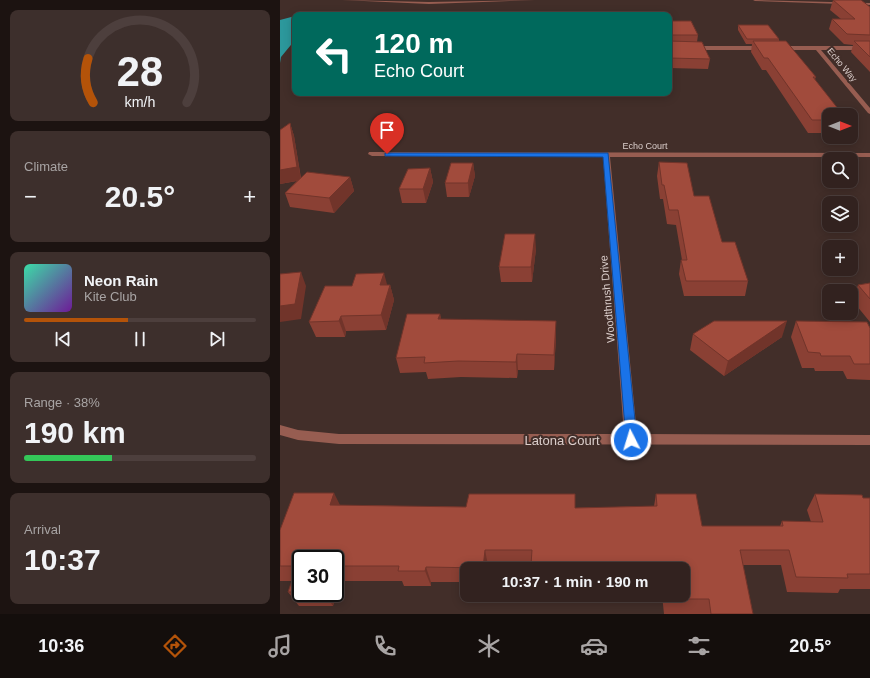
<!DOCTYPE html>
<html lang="en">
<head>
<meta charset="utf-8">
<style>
  :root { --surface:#32221f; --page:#3d2f2c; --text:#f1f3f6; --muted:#a8a4a4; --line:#4d3f3d; --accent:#b45309 }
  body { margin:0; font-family:Arial,sans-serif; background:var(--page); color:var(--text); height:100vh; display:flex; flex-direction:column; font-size:15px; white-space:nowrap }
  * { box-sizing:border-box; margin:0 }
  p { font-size:13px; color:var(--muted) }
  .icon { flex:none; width:22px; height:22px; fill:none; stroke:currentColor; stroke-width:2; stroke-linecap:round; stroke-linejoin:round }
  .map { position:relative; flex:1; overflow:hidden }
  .drawer { display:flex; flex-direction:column; gap:10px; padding:10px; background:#1c1311; width:280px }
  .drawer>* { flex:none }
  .top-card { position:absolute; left:12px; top:12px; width:380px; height:84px; border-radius:8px; box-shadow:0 2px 10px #0003,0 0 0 1px var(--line); background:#00695c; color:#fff; overflow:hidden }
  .needle { width:26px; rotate:90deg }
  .tools { position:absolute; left:542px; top:108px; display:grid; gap:8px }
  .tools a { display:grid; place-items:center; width:36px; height:36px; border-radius:8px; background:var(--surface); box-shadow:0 2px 10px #0003,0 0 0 1px var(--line); font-size:20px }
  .speed { position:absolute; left:12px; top:550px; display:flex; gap:8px; font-size:20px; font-weight:700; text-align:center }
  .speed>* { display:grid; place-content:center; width:52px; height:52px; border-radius:50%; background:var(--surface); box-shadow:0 2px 10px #0003,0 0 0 1px var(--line); line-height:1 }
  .speed .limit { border:2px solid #111; border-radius:6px; background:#fff; color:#111 }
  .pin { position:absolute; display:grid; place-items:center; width:34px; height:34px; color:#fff; margin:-41px -17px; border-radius:50% 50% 50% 0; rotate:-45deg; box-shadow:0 0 4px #0007 }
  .pin .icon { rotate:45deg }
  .me { position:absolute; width:44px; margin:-22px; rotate:355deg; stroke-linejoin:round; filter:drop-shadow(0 0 3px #0008) }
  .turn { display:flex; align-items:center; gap:14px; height:84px; padding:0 16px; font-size:18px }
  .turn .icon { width:52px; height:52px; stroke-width:2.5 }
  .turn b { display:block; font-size:28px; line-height:34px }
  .big { font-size:30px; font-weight:700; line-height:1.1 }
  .drawer .widget { flex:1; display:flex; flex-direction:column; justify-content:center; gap:6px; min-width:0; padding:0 14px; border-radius:8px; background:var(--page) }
  .drawer .dial { align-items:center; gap:0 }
  .dial svg { height:104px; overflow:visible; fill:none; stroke:var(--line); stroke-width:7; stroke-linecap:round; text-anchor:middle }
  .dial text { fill:var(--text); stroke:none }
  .song { display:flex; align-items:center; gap:12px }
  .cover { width:48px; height:48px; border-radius:6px; background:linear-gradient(135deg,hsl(160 70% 55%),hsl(280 70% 35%)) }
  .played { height:4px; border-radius:2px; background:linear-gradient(90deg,var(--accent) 45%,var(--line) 45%) }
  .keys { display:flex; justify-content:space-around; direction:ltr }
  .heat { display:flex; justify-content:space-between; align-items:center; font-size:22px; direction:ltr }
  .charge { height:6px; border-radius:3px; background:linear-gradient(90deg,#34c759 38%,var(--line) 0) }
  .trip { position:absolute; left:180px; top:562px; width:230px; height:40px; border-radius:8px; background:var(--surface); box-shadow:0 2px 10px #0003,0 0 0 1px var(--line); font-weight:700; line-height:40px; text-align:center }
  .dock { display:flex; height:64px; justify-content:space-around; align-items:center; background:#140e0c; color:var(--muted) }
  .dock .icon { width:28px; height:28px }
  .dock .current { color:var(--accent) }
  .dock b { font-size:18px; color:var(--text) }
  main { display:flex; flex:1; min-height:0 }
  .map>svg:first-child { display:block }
</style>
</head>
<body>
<main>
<section class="drawer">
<div class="widget dial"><svg viewBox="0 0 100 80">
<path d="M14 69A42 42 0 1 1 86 69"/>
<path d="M14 69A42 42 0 0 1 10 35" stroke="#b45309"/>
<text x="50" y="56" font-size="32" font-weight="700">28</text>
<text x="50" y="72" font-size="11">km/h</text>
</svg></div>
<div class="widget"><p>Climate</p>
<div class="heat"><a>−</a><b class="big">20.5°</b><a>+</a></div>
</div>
<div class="widget">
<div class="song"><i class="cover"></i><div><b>Neon Rain</b><p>Kite Club</p></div></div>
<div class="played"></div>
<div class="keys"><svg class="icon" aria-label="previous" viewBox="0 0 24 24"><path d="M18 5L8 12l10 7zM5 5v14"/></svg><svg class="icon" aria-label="pause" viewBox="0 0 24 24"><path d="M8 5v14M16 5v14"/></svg><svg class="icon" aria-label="next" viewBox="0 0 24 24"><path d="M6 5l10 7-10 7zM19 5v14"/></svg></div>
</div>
<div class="widget"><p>Range · 38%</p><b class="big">190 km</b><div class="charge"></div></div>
<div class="widget"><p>Arrival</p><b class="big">10:37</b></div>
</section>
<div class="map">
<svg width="590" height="614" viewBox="0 0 590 614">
  <rect width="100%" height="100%" fill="#422e29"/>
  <path fill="#2c989c" d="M15,16V40L1,57L0,63V20Z"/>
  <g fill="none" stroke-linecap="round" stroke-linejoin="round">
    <path fill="#975d51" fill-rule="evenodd" d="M62,0L149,2L255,0L149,4Z
      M473,0L590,3V5L475,1Z
      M389,46H590V50H541L590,108V114L588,113L536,50H389Z
      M89,152L590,153V157H330L357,434L590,435V445L59,444L18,440L0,435V425L18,430L59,434H344L323,157L92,156L88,154Z"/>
  </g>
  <path fill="#8a4034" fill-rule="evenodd" d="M553,0L590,7V72L571,52L573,45L564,44L549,29L552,19H561L550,10Z
    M389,21L418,35L417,42L430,59L428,69L389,68Z
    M458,25L499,39V41L536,77L535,79L549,115V133H528L486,70H482L471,52L472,44H466L458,30Z
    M10,123L14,136L21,178L70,177L74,191L54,213L10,207L5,193L17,181L0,184V130Z
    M379,162L414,196L442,242L468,281L465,296H404L399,274L401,260H402L396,225L387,224L383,199H380L377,176Z
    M193,163L195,176L189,197H167L165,183Z
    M150,168L153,182L146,203H122L119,189Z
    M256,249L252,282H221L219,267Z
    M590,283V322L572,300L578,285Z
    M107,285H110L114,300L106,330L66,331L65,337H36L29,322Z
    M160,314L161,319L276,337L274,370H238L237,378L181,377L148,379L146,372L120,373L116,358Z
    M516,321L590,328V380L567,379L563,371H535L534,368H522L511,337Z
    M413,334L502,337L444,376L410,350Z
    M376,494L422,526H500L502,521L531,522L527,510L535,494L583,498H590V589H560L558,593L507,592L501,565H463L473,614H384L382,595H403V569H251V565H208L207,569H187V582H151V586H124L122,581H60L53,606H19L8,592L12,581H0V530L60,505L186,507L295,508L374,506ZM21,559H55V593H21Z"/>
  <path fill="#71342a" d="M10,123L14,136L21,180L0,184V170Z
    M193,163L195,176L189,197L188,183Z
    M150,168L153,182L146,203L143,189Z
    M70,177L74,191L54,213L49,198Z
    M255,234L256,249L252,282L251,267Z
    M21,272L26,286L21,319L0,322V306Z
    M104,273L108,288L100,285Z
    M110,285L114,300L106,330L101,315Z
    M160,314L163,329L158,319Z
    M61,316L66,331L65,337L59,321Z
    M276,321V337L274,370V355Z
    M507,321L502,337L444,376L448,361Z
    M237,354L238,370L237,378L236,362Z
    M54,493L62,509L50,505Z
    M205,550L208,565L207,569H203V568Z
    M146,567L151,582V586L145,571Z
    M55,571L60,581L53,606L44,593H55Z"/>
  <path fill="#a14b3c" stroke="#71342a" d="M553,0H581L590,7V35L567,34L552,19H575Z
    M389,21H411L418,35H390L389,41Z
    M458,25H488L499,39H467Z
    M389,41L422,42L430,59L389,58Z
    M473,41H506L536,77H533L563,115H549V120H532L488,58H484Z
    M574,41H590V57Z
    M10,123L17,167L0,170V130Z
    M379,162L407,163L414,196H429L442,242H455L468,281H406L401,260H407L398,210H389L384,185H382Z
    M171,163H193L188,183H165Z
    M150,168L143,189H119L128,169Z
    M27,172L70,177L49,198L5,193Z
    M225,234H255L251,267H219Z
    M21,272L15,304L0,306V274Z
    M104,273L100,285H110L101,315L61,316L59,321L29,322L45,286H72L76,274Z
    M590,283V299L578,285Z
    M127,314H160L158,319L276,321L274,355L237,354L236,362L178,361L144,363L145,357L116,358Z
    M434,321H507L448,361L413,334Z
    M516,321L587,322L590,328V364H574L570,356H541L540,353L528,352Z
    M14,493H54L50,505L186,507L189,494H295V508L377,506L376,494H416L422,526H503L502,521L543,522L535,494L582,495L583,498H590V574H567L568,578L516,577L509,550H460L473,614H431L429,599H388L387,595H403V569H384V564L297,565V569H273V565H251L252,550H205L203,568L146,567L145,571H118L119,566H55V559H21V592H8L17,566H0V530Z"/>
  <path fill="#1a73e8" stroke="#114b97" d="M105,153H328L357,440L355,443H347L346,440L323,157L107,156H105Z"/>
  <g text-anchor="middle" stroke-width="4" stroke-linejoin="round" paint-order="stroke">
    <g font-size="9" fill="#dbcecb" stroke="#422e29">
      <text transform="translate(562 65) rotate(50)" y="3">Echo Way</text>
      <text x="365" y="149">Echo Court</text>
    </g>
    <g font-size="11" fill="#dbcecb" stroke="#422e29">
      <text transform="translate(327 299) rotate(-95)" y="4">Woodthrush Drive</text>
    </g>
    <g font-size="13" fill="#dbcecb" stroke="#422e29">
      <text x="282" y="445">Latona Court</text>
    </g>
  </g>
</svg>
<div class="tools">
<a><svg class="needle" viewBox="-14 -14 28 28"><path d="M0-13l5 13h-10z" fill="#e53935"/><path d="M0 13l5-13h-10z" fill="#a8a4a4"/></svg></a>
<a><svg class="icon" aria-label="search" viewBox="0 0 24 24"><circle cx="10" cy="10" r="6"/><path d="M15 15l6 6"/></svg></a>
<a><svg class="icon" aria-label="layers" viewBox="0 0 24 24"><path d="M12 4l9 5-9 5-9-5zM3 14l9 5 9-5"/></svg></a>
<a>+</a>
<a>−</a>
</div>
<div class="speed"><div class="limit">30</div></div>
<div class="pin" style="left:107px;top:154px;background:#d93025"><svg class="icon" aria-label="arrive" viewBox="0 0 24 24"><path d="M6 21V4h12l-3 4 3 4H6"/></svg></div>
<svg class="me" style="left:351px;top:440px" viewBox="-20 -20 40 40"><circle r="17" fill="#1a73e8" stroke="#fff" stroke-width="3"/><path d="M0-11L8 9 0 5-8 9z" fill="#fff"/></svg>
<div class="trip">10:37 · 1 min · 190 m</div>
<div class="top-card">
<div class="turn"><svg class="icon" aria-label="left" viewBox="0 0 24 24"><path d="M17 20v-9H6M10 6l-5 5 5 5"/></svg><div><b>120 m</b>Echo Court</div></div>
</div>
</div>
</main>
<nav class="dock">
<b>10:36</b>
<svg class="icon current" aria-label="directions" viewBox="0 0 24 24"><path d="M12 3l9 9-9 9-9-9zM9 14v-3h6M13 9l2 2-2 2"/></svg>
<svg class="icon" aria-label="music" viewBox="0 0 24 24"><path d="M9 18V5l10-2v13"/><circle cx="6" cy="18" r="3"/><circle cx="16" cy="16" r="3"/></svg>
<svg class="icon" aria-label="phone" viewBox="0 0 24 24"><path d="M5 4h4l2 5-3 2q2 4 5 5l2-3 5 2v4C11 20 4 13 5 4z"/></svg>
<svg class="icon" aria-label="climate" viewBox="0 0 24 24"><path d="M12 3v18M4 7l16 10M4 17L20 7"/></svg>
<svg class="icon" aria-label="car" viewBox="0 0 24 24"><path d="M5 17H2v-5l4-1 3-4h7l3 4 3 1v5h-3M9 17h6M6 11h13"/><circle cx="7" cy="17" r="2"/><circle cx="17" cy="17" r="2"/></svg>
<svg class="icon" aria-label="filters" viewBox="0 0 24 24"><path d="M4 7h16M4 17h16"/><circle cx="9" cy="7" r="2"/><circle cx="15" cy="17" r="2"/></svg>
<b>20.5°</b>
</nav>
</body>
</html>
